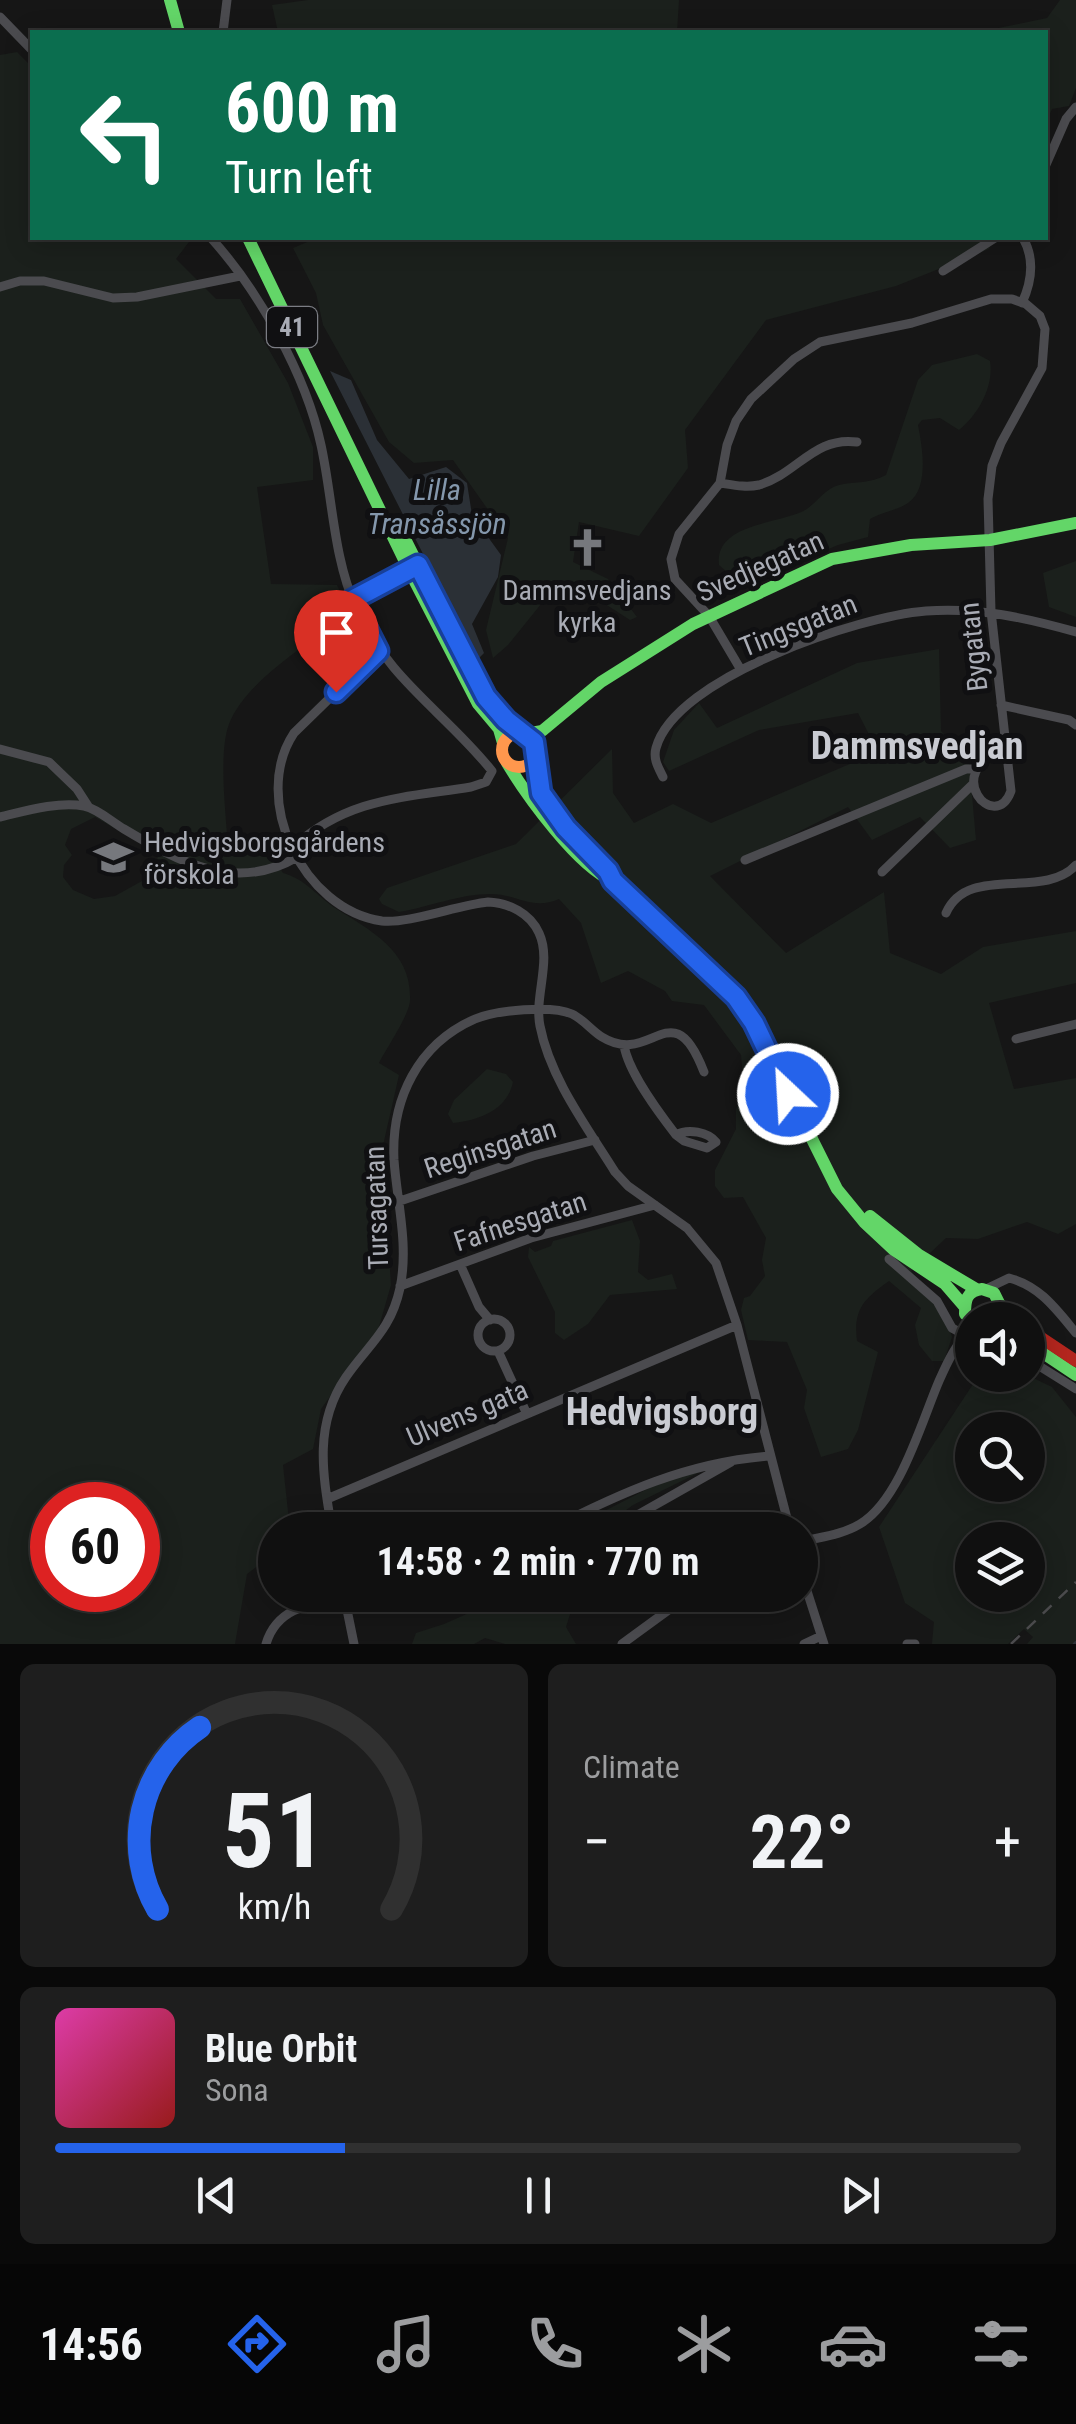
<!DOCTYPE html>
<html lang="en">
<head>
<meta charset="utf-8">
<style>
  :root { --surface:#101010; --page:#1e1e1e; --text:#f1f3f6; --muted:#9c9d9f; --line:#303030; --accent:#2563eb }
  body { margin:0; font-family:"Roboto Condensed",sans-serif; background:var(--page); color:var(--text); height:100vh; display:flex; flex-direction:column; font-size:38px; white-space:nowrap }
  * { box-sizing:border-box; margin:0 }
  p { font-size:32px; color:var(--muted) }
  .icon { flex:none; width:55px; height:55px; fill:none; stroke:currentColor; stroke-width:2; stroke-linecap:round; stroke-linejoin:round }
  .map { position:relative; height:1644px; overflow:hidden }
  .side { display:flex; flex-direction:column; gap:20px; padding:20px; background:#090909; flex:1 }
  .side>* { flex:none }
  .banner { position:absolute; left:30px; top:30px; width:1018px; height:210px; border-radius:0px; box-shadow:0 5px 25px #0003,0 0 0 2px var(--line); background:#0b6e4f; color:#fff; overflow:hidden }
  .buttons { position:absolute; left:955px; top:1302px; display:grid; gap:20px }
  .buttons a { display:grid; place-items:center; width:90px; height:90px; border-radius:50%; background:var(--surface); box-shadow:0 5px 25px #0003,0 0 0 2px var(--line); font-size:50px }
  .speed { position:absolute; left:30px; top:1482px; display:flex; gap:20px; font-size:50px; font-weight:700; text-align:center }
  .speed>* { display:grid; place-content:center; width:130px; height:130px; border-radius:50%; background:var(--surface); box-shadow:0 5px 25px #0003,0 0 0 2px var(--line); line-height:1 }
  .speed .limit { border:15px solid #d22; background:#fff; color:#111 }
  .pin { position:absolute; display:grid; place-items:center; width:85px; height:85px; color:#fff; margin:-102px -42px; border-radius:50% 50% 50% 0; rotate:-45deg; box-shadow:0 0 10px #0007 }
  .pin .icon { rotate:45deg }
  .me { position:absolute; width:110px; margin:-55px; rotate:335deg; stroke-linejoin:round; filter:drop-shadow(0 0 8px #0008) }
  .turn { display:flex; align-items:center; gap:35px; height:210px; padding:0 30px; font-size:45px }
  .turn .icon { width:130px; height:130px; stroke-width:2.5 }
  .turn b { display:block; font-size:70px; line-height:85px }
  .big { font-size:75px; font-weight:700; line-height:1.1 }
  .side .card { flex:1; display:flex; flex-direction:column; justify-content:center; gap:15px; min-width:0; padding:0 35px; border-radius:15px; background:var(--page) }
  .side .dial { align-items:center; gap:0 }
  .dial svg { height:260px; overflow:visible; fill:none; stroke:var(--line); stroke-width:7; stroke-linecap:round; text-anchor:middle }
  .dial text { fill:var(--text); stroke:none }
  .song { display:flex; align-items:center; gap:30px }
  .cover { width:120px; height:120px; border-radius:15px; background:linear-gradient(135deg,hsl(320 70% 55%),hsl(0 70% 35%)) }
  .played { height:10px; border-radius:5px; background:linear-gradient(90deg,var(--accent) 30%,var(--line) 30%) }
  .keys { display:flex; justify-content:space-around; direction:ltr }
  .heat { display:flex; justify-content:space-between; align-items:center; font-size:55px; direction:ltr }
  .side .tiles { flex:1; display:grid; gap:20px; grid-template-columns:1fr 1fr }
  .card:last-child { grid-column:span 2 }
  .trip { position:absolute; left:258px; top:1512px; width:560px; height:100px; border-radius:50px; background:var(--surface); box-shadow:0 5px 25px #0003,0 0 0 2px var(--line); font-weight:700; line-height:100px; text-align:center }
  .dock { display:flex; height:160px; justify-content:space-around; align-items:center; background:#060606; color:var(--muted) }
  .dock .icon { width:70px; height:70px }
  .dock .on { color:var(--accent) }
  .dock b { font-size:45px; color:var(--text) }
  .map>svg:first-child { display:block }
</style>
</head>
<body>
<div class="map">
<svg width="1076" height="1644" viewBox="0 0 1076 1644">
  <rect width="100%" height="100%" fill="#161616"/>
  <path fill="#1b201c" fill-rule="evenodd" d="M308,0H679L677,32H278L272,5Z
    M1060,0H1076V88L1069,106L1052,109L1045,125V32H865L870,28L984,31L1047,18Z
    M17,52L32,67V238H192L176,259L216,299H240L288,383L313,447V480L257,487L271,584L337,585L349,613C312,642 246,680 229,724C219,751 225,806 227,834L262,839L283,873C305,879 317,896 335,908C371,931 412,951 410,1000C410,1014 386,1049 379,1063L399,1075L382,1150L391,1285L378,1330L321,1409L313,1449L283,1465L290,1530H275V1553L247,1574L235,1644H0V55ZM95,817L159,854L151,876L115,896L94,899L73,890L63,877L64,865L72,855L65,845L71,829ZM52,1505H138V1590H52Z
    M317,238H994L989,249L896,286L766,320L685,430L688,468L639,536L579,522L573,562L608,579L637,617L630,620L599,600L558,583L508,645L493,658L486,630L508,538L453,460L414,463L389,442L323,325L316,293L293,248Z
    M977,354L990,361C994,386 979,414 959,430L940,418L922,420L918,425C922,446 930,488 908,503C898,510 882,512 870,519L868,537L838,545L757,580L728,573L719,565C714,522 784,524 807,509C818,501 825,489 839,485C856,481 870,484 886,475L918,380L932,365Z
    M1076,561V617L1049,607L1043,573Z
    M939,649L941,731L969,761L976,840L950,848L920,817L872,840L848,807L710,876L786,953L884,892L890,953L941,974L983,947L1076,931V983L989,1003L1014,1089L1076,1078V1224L1058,1234L1027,1222L978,1239L946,1238L911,1271L945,1313L952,1337L944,1361H932L919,1345L915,1325L921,1308L889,1281C864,1299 853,1309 857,1341L878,1352L858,1430L848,1449L821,1457L804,1408L807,1390L787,1342L748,1340L741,1310L744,1298L750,1296L765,1276L762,1260L766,1238L743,1197L724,1198L715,1186V1170L736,1129V1109L744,1090L741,1055L704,1005L672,1001L665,991L628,971L601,983L581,923L559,899C532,911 517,894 491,894C458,894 430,907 399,912L382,904L379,899L387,888L516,844L612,749L613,793L634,823L673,804L711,823L878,752L858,713L759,730L669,771L663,762L674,730L699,703L717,728L857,663Z
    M487,1069L506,1074L513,1082C507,1110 480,1120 453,1123L448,1114L454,1100Z
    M632,1220L640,1241L638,1272L648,1280L672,1274L677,1289L610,1295L588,1324L564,1340L555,1333V1312L528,1257L529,1247L535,1252L551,1246L553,1241Z
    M979,1375H1027L1052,1387L1076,1417V1644H1027L1033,1637L1024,1629L1008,1644H932L934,1622L905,1603L879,1527ZM972,1430H1028V1485H972ZM972,1540H1028V1595H972Z
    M702,1471L633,1505L599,1530H580L585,1521L661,1482Z
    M510,1595H591V1603L571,1611L566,1627L576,1644H505L485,1638L474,1644H412L416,1633L444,1624Z"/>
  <path fill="#2b3036" d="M330,371L351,380L377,440L409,479L446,467L467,483L472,515L501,555L498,577L472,624L484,653L477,660Z"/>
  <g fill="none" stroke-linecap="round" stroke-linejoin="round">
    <path stroke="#2b3036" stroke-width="2.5" d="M1074,1644L1076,1642"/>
    <path stroke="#4b4b4f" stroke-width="9" d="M0,17L32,50
      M223,32L227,0
      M1045,167L1066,119L1076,107
      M211,238C259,291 306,375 321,445C333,500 333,556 356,608C389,681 445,712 492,771L486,782L471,787C402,798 348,798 293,847
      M943,271L995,238
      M0,287L20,281H44L113,298L137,297L240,276
      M1022,303C1032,281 1035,259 1023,238
      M720,483C733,485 746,488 759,485C797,474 814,436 857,442
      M352,599L411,569
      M378,651L294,733C250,799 303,910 382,921C408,924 458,905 488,902C509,903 530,913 539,933C552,961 534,996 540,1026C550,1078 587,1127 615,1172L628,1186L687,1228L716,1263L737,1325L790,1530
      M741,670L709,616L675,579L671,559L679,534L720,483L727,445L736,421L751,399L794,359L820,342L912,323L991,299H1012L1026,304L1040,316L1045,329L1042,368L1001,443L992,466L988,499L991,611L1011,791C995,835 940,772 1004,749
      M1001,705L1069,720L1076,725
      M0,749L49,762L77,789L88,806
      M663,777C658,767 653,759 656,748C675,677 860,616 926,611C979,607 1026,618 1076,632
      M0,817C25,811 59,801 84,806C98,809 112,822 124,829C179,862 236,893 297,857
      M745,860L966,769H975
      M882,872L973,784
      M946,913C968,863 1043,901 1076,865
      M1016,1039L1076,1024
      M624,1045C628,1072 659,1113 676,1135L684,1141L707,1148L716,1142C708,1132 688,1128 676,1135
      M400,1201L533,1156L595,1140
      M889,1259L937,1301L952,1328L972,1339
      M460,1264L479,1307L490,1320
      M400,1286L531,1238L655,1205
      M986,1289L1009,1278C1040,1286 1056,1309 1076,1333
      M478 1335a16 16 0 1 1 32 0a16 16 0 1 1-32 0Z
      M498,1351L526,1412
      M1028,1359L1076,1389
      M327,1499L737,1325
      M332,1530C323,1476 313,1425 346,1377C369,1344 391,1330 400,1288C409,1245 397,1202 394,1160C391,1099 418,1044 475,1019C496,1010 552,1005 572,1014C583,1019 592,1031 602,1037C652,1068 672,989 704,1072
      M548,1530C620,1493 688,1462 770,1456
      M611,1530L731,1462
      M800,1542C820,1537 842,1535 860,1524C900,1500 921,1423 939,1381C947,1363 957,1341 972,1329
      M800,1569L824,1644
      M344,1595L354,1644
      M266,1644C279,1601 322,1604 359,1595
      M622,1644L689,1595
      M804,1644L821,1636
      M907,1644H915"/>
    <path stroke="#63d668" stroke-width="12" d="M170,0L179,32
      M248,238L409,570L478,704L499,729L503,743
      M398,525L449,627
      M526,734L542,731L601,682L693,624L832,559L911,545L990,540L1076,523
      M534,758C542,796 561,822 587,850
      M507,763C527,796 578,867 613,881L736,997L754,1023L837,1189L864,1222L894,1250L945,1284L964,1306
      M870,1216L919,1255L976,1289
      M999,1303L1015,1320
      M972,1321L965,1314C965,1301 966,1291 982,1289L994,1293L999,1303L992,1320
      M1028,1343L1076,1375"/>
    <path stroke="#ff974d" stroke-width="12" d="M470,668L494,707L523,733
      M502 750a17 17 0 1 1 34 0a17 17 0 1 1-34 0Z"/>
    <path stroke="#b3261e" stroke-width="12" d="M1028,1329L1076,1361"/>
    <path stroke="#4b4b4d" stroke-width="2.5" stroke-dasharray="12 10" stroke-linecap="butt" d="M1011,1644L1076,1582"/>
  </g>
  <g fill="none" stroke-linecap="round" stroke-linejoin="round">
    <defs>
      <path id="route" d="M336,692L378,651L352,600L418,565L486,697L506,720L534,742L541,793L566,828L608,871L613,881L736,997L754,1023L788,1094"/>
    </defs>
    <use href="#route" stroke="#184099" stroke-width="25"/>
    <use href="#route" stroke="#2563eb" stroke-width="18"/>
  </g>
  <defs>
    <symbol id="church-bare" viewBox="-9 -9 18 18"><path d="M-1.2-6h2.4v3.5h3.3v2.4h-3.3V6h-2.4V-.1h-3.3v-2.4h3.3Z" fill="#76787d" stroke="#101012" stroke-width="2.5" paint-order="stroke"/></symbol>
    <symbol id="school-bare" viewBox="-9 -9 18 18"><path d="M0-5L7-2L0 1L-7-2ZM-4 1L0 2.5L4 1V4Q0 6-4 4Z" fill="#76787d" stroke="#101012" stroke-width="2.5" paint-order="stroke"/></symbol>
  </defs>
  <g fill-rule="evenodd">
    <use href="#church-bare" x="560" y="520" width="55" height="55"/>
    <use href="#school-bare" x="86" y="830" width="55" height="55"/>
  </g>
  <g text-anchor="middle" stroke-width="10" stroke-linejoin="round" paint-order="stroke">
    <rect fill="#101012" stroke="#7b7d84" stroke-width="2.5" x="267" y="307" width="50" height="40" rx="8"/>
    <g font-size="25" font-weight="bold" fill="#a9acb5">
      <text x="292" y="336">41</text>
    </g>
    <g font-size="28" fill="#a9acb5" stroke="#101012">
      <text transform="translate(760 566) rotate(-24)" y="10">Svedjegatan</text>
      <text transform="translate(798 625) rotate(-22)" y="10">Tingsgatan</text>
      <text transform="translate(973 647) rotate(-96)" y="10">Bygatan</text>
      <text transform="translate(490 1148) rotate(-18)" y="10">Reginsgatan</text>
      <text transform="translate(376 1208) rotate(-92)" y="10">Tursagatan</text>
      <text transform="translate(520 1221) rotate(-18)" y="10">Fafnesgatan</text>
      <text transform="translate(467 1413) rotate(-23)" y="10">Ulvens gata</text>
    </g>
    <g font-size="28" fill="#a9acb5" stroke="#101012">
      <text x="587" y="600">Dammsvedjans<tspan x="587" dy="32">kyrka</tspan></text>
      <text x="144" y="852" text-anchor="start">Hedvigsborgsgårdens<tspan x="144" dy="32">förskola</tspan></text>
    </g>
    <g font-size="30" font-style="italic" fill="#8497ac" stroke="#101012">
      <text x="437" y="500">Lilla<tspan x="437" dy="34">Transåssjön</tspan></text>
    </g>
    <g font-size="38" font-weight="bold" fill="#c9cbd2" stroke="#101012">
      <text x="917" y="759">Dammsvedjan</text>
      <text x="662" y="1425">Hedvigsborg</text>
    </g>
  </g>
</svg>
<div class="buttons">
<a><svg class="icon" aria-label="sound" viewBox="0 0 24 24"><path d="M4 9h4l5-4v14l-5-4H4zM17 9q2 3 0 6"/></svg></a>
<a><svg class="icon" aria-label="search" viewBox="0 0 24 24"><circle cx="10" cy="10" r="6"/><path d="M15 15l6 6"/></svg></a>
<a><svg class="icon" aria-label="layers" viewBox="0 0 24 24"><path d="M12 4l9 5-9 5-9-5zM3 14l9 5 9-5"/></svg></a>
</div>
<div class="speed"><div class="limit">60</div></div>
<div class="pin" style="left:336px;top:692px;background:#d93025"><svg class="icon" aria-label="arrive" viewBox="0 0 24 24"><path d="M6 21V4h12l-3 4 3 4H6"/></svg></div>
<svg class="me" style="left:788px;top:1094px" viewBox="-20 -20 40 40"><circle r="17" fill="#2563eb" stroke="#fff" stroke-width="3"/><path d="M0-11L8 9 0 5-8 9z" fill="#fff"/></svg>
<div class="trip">14:58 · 2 min · 770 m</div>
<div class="banner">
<div class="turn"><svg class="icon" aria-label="left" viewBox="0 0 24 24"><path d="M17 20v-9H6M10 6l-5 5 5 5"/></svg><div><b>600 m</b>Turn left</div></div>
</div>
</div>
<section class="side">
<div class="tiles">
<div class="card dial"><svg viewBox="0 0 100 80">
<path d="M14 69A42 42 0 1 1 86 69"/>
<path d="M14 69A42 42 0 0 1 27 13" stroke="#2563eb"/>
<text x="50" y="56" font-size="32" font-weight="700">51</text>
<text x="50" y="72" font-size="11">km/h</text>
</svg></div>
<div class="card"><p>Climate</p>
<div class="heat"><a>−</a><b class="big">22°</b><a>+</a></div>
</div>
<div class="card">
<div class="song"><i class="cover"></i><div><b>Blue Orbit</b><p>Sona</p></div></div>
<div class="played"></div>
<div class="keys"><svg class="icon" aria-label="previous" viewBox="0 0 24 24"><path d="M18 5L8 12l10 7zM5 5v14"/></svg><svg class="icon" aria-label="pause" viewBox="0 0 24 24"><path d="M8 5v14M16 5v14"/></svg><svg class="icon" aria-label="next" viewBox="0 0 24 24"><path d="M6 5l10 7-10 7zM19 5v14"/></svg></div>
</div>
</div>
</section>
<nav class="dock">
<b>14:56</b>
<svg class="icon on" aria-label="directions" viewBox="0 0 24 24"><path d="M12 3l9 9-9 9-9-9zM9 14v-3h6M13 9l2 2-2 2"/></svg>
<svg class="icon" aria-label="music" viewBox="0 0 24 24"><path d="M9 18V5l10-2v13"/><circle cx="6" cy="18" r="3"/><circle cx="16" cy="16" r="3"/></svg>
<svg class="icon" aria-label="phone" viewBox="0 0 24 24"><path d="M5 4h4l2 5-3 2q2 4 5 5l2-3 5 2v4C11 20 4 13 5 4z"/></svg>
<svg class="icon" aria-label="climate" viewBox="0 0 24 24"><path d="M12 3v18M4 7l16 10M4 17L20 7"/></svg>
<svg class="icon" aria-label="car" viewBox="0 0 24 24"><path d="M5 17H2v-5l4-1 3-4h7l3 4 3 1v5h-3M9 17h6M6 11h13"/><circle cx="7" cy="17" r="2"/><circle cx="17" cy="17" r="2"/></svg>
<svg class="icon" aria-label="filters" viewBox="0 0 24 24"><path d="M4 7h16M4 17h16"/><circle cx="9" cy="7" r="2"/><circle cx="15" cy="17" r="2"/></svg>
</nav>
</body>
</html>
